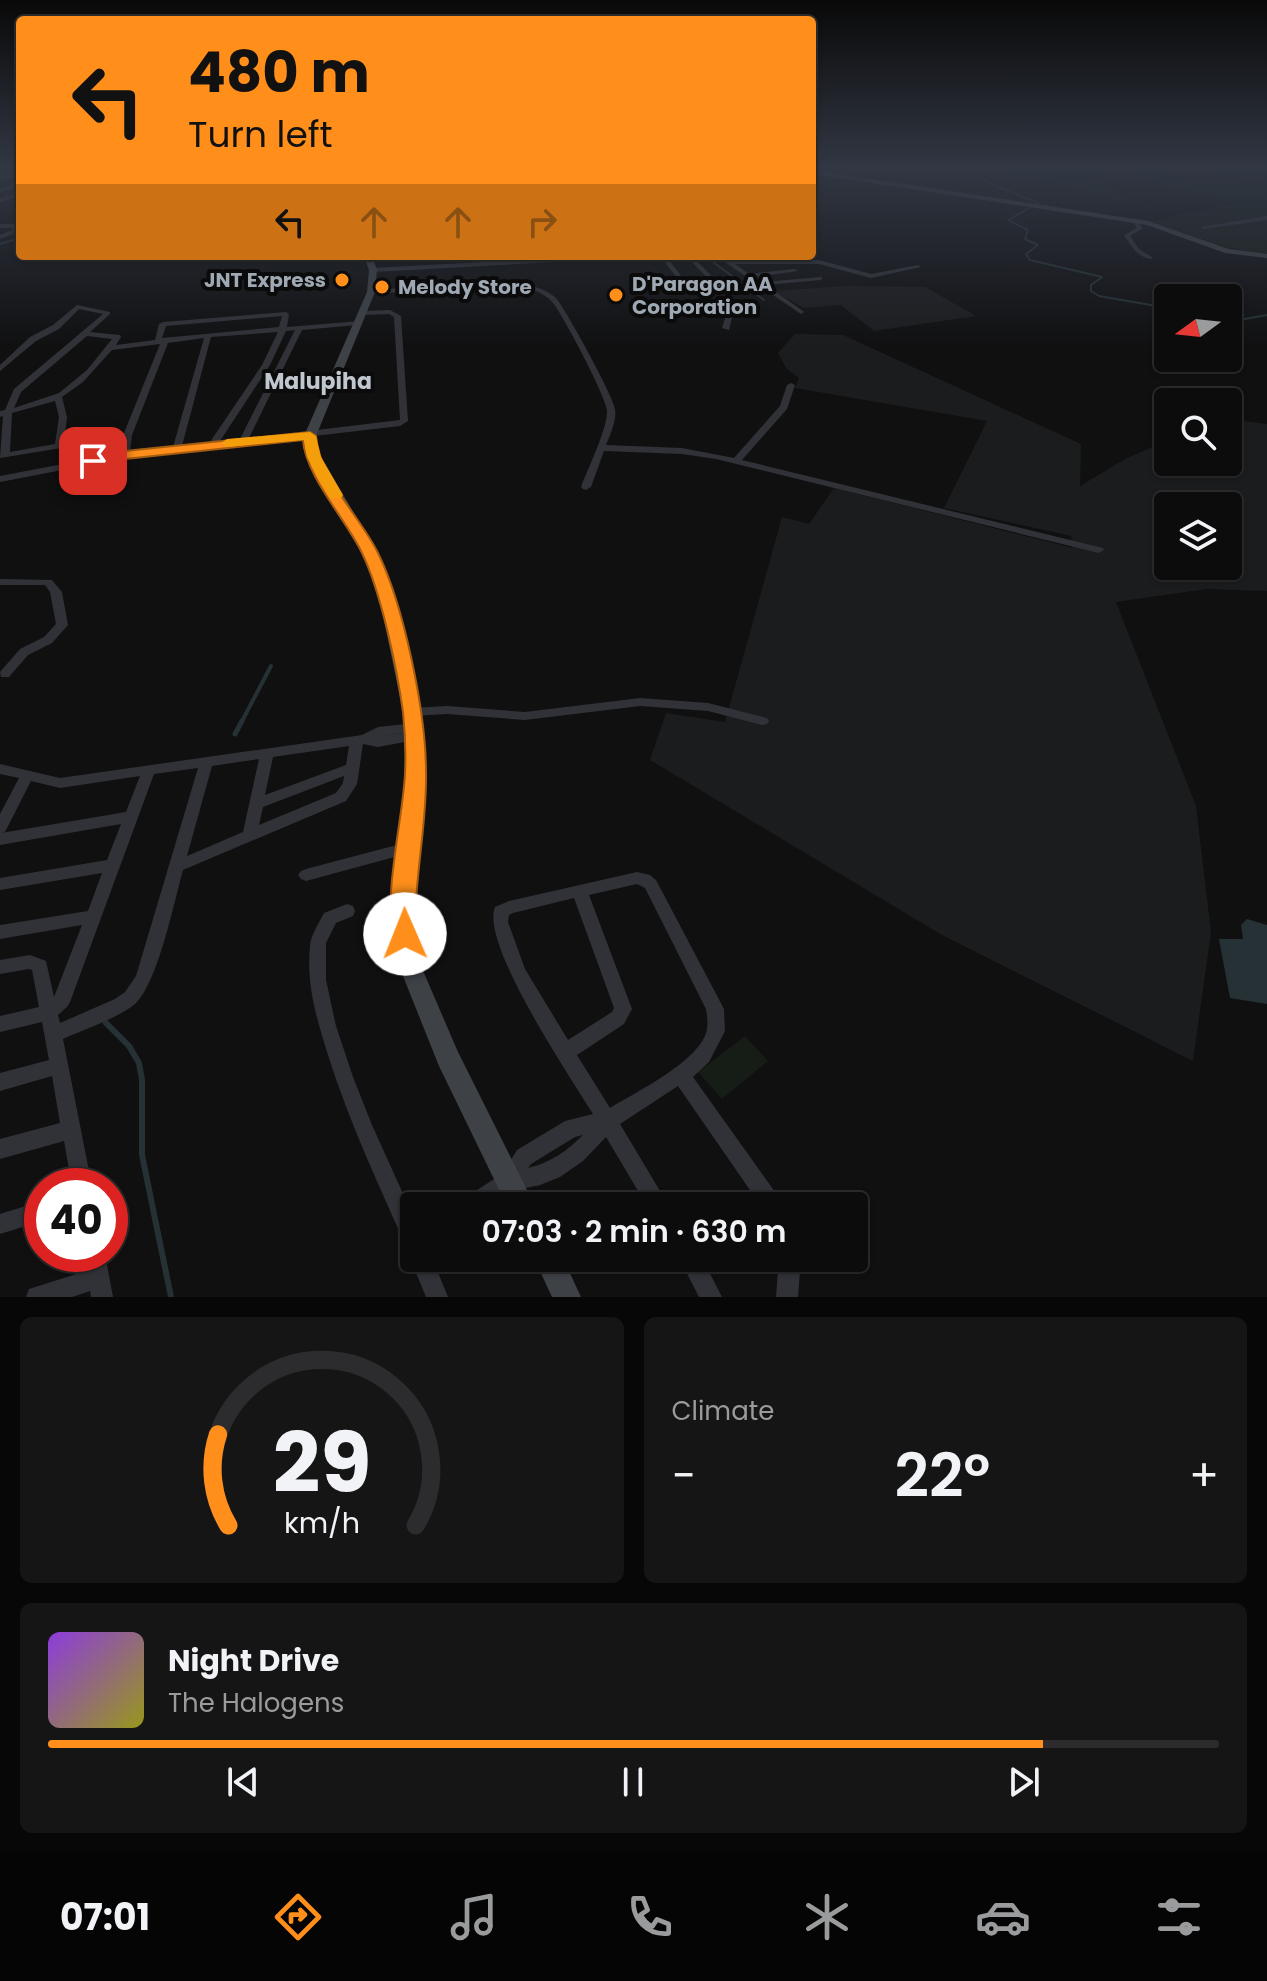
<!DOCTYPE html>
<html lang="en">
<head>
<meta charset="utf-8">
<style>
  :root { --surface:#0c0c0d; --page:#151516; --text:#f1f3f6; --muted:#9a9b9d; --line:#2c2c2e; --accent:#ff8f1a }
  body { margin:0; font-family:Poppins,sans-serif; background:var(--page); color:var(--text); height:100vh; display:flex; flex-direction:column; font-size:30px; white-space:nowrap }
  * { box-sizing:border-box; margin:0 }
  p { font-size:26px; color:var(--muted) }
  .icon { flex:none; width:44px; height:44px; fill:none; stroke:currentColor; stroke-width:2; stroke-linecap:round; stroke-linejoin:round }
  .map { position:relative; height:1297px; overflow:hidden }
  .drawer { display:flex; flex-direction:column; gap:20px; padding:20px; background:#070707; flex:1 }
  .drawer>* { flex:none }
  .hud { position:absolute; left:16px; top:16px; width:800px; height:244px; border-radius:8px; box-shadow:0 2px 6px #0004,0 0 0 2px var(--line); background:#ff8f1a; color:#111; overflow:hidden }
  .needle { width:52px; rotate:255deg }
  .buttons { position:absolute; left:1154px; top:284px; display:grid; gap:16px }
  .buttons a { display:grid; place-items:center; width:88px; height:88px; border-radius:8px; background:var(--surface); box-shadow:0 2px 6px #0004,0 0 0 2px var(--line); font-size:40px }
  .speed { position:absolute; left:24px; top:1168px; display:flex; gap:16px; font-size:40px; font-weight:700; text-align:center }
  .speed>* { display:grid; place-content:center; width:104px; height:104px; border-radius:50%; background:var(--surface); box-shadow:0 2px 6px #0004,0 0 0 2px var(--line); line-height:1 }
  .speed .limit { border:12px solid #d22; background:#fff; color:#111 }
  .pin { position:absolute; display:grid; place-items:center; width:68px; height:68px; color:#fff; margin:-34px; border-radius:16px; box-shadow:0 4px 12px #0006 }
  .me { position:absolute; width:88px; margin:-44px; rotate:359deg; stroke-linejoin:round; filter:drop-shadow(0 0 6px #0008) }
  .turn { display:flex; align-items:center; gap:28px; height:168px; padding:0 40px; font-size:36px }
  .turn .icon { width:104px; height:104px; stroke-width:2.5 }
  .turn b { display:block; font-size:56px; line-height:68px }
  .lanes { display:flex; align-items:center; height:76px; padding:0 40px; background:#0003; justify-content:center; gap:40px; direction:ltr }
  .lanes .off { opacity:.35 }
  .big { font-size:60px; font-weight:600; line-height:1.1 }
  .drawer .widget { flex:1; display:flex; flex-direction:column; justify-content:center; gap:12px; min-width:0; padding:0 28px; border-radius:12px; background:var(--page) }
  .drawer .dial { align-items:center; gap:0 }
  .dial svg { height:208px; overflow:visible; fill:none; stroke:var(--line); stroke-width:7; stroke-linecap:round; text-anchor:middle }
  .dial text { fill:var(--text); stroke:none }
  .song { display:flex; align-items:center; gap:24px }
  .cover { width:96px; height:96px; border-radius:12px; background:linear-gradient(135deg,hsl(270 70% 55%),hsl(60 70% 35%)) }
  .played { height:8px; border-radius:4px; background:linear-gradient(90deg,var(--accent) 85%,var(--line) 85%) }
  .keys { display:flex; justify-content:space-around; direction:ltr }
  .heat { display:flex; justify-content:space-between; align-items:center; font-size:44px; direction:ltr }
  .drawer .tiles { flex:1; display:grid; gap:20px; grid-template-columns:1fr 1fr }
  .widget:last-child { grid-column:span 2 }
  .trip { position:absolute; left:400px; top:1192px; width:468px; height:80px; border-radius:8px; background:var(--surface); box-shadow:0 2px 6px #0004,0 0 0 2px var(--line); font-weight:600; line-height:80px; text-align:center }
  .tabs { display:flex; height:128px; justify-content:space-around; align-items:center; background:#050505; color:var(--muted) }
  .tabs .icon { width:56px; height:56px }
  .tabs .current { color:var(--accent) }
  .tabs b { font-size:36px; color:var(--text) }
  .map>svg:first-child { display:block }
</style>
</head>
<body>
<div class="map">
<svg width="1267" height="1297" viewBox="0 0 1267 1297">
  <rect width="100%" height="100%" fill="#101011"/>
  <path fill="#1b1c1e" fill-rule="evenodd" d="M846,286L925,287L976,316L874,331L841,305L804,308L774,291Z
    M795,334L843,335L1081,444L1080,486L1125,459L1168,440V462H1228V419L1267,424V591L1206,589L1116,602L1196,806L1211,932L1193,1061L942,935L650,760L666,713L725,722L782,517L809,524L834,488L1073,548L1071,536L944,508L987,421L795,388L799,378L786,368L778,353ZM1168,506H1228V566H1168Z"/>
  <path fill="#161c16" d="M994,166H1127L1089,173L1127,200L1166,212L1006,173Z
    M1213,166L1267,167V254C1221,250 1181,229 1136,219L1155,221L1183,213L1227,209L1202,204L1239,205L1168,188L1137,172L1262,185Z
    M745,1036L768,1061L722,1099L698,1072Z"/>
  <path fill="#253135" d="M1247,919L1267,925V1004L1230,998L1219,939H1243L1241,925Z"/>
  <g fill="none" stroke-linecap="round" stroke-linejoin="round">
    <path stroke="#253135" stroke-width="2" d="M961,166L994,185L1038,203L1008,220L1028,230L1025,239L1038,245L1026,254L1030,260L1102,277L1091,285V291L1099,296L1168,308
      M0,244L20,238
      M705,256L764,300
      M1228,322L1267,315"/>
    <path stroke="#253135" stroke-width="4" d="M241,723L271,666"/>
    <path stroke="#253135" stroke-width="5" d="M235,734L242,721"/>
    <path stroke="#253135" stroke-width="6" d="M106,1023L129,1046L139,1063L142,1080V1155L171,1297"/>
    <path fill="#303237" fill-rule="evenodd" d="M20,183V187L0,192V188Z
      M20,192V196L0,202V198Z
      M1267,216V220L1204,229L1201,227Z
      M1132,220H1136L1143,228L1130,236L1139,249L1152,257V259C1138,258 1131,246 1124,235L1137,228Z
      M0,224H20V228H18V232L0,239V235L13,230L12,228H0Z
      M595,256H632L629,258L373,272L370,270L373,268Z
      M660,256H666L685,281L684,282H680Z
      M686,256H692L734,299L735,306L729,330L722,328L729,306L728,299Z
      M716,256H723L729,260H819L871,274L918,265L921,267L871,278L819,264H735L749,274L795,269L798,271L754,277L761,282L822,277V279L820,280L766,285L803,311L804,312L801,314Z
      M508,281C525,284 541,286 555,297C563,304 614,397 615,409C617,420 610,435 606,445L682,448L734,458L780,406L787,385L791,383L795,385L787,409L742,460L1103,548L1104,550L1099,553L716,459L682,454L604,451L591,487L586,490L583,489L581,487C588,468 608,428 607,410C606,397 563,315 553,303C543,290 523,287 508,285L371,294L368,292L371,290Z
      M77,305L110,312V314L90,332L120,335L121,337L116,345L155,340L159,324L163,322L286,312L289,314L287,327L360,321V325H357L302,330L249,438L400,420L394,317L389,314L362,315L359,313L362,311L390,310L401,316L408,421L400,426L125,458L0,482V476L121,453L123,438L0,458L3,416L0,417V411L5,410L14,389L103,314L79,309L59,329L36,341L0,371V365L30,337L53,325ZM282,316L279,327L162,338L166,326ZM295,330L240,439L220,441L270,365L286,331ZM278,332L262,365L210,442L182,446L211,337ZM87,336L112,339L87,370L59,393L14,408L21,392ZM204,338L173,447L130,452L132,435L168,343ZM160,344L124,433L64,443L67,417L62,397L83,382L112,350ZM55,401L59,417L55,444L10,452L12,413Z
      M0,579L52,580L62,592L68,625L52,643L28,655L9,677H1L0,672L20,649L44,637L56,624L50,592L45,585H0Z
      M640,698L708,703L767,718L769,721L767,724L762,725L708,711L640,706L525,720L447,714L412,716L406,712L412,708L447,706L525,712Z
      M415,723L420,724L422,727L420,730L379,737L416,731L421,733L423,736L421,739L378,747L363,744L357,784L346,801L183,870C174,902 158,983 135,1004C120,1017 83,1030 63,1039L92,1186H72L64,1141L0,1159V1139L60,1123L52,1076L0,1091V1073L49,1060L42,1022L0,1032V1016L39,1007L32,970L29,969L0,974V960L30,955L46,961L54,997L82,925L0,939V925L88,911L102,873L0,890V878L107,860L121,824L0,845V814L19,778L0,774V764L60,778L362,735L378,727ZM349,746L346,765L265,795L273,757ZM259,759L243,832L187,856L212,766ZM198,768L136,976L125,992L115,999L60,1023L58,1015L67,1007L70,1002L154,774ZM140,776L126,812L1,833L5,832L31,781L60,788ZM344,776L343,783L336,793L259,825L263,807Z
      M408,842L413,844L415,848L413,852L306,881L301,879L298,875L301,871L306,869Z
      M637,872L650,875L656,880L724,1009L725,1031L709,1062L693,1077L780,1199L783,1206H761L678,1086L620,1124L669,1206H647L606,1137L583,1161L560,1177L540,1185L512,1191L488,1206H460L463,1199L502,1174L517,1150L565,1121L593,1114C571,1078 480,944 495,907L509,901ZM637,884L645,888L706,1009C707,1015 708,1023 707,1029C702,1060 636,1092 610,1108L577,1055L624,1024L632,1009L589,895ZM574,898L614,1008L612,1012L568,1040L525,969L508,922L509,915L513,913ZM583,1135C567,1151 550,1163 528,1168L531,1164L575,1137Z
      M347,904L353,906L355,911L353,916L336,923L326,943V980L336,1026L353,1077L372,1125L414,1218V1258H432L448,1297H426L410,1258L413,1252L407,1249C379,1185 349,1122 328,1055C317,1020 306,984 310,947C310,936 319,923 324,913Z
      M42,1201V1221L0,1234V1214Z
      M83,1254H105L113,1297H91L90,1291L72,1297H26L29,1289L86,1271Z
      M679,1258H702L722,1297H699Z
      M779,1258H801L798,1297H776Z"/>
    <path fill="#3e4247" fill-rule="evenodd" d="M812,170L1148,221L1229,249L1267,254V258L1225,253L1147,225L812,174Z
      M20,172V176L0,180V176Z
      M364,256H372L377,270L375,292L316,436V448L376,551L390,582L421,712L425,773L414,904L421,966L458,1052L535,1206H507L439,1066L399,966L392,904L407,773L403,712L376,582L362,551L304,448V436L367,292L369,270Z
      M534,1258H563L581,1297H552Z"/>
  </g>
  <linearGradient id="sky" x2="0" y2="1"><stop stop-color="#090909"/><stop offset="0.48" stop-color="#313743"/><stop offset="1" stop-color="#313743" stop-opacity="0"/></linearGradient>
  <rect width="1267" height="348" fill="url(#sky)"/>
  <path fill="#ff8f1a" stroke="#a65d11" stroke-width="2" d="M310,432L316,436C319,478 360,516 378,553C404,606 426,713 426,772C427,810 420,850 417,888C415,904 421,927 414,942L405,945L396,942C380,908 404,814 405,773C406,753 405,731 403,712C397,668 381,592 362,553C347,521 305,475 303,440L125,459L93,465L86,461L125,451Z"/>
  <path fill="#f59e0b" d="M310,432L316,436L321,457L343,495L341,498H330L328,495L307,457L304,440L227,447L221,443L227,439Z"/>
  <g fill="#ff8f1a" stroke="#0b0b0c" stroke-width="3">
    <circle cx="342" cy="280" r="8"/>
    <circle cx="382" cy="287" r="8"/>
    <circle cx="616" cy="295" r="8"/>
  </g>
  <g text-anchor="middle" stroke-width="8" stroke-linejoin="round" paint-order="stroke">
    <g font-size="20" font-weight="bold" fill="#9fa9b3" stroke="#0b0b0c" text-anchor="start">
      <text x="326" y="287" text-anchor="end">JNT Express</text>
      <text x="632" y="291">D'Paragon AA<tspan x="632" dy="23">Corporation</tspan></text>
      <text x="398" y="294">Melody Store</text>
    </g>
    <g font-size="22" font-weight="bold" fill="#c1c7cf" stroke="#0b0b0c">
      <text x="318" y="389">Malupiha</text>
    </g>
  </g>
</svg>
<div class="buttons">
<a><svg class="needle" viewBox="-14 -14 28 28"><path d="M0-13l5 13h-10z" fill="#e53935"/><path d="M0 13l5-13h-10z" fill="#9a9b9d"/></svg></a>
<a><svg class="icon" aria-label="search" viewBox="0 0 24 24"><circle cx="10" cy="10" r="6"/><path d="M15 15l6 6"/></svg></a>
<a><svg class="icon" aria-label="layers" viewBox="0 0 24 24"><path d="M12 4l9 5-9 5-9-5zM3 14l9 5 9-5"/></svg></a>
</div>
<div class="speed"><div class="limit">40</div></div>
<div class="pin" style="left:93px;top:461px;background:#d93025"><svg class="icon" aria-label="arrive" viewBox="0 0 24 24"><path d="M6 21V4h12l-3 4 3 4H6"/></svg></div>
<svg class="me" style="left:405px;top:934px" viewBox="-20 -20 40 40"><circle r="19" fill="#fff"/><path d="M0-13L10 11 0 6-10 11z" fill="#ff8f1a"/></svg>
<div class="trip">07:03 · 2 min · 630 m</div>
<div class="hud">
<div class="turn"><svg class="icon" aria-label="left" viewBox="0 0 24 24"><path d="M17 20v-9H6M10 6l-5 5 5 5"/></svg><div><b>480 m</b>Turn left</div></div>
<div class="lanes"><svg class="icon" aria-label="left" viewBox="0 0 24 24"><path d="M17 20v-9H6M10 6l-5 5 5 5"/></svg><svg class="icon off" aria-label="ahead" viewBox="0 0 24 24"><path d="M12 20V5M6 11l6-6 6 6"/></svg><svg class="icon off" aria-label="ahead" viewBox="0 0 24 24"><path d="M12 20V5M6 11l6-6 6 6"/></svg><svg class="icon off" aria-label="right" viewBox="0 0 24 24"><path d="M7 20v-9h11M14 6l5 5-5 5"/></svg></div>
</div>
</div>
<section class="drawer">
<div class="tiles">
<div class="widget dial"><svg viewBox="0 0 100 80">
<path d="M14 69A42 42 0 1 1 86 69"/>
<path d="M14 69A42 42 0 0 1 10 34" stroke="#ff8f1a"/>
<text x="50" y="56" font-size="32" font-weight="700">29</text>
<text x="50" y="72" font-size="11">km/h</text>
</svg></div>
<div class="widget"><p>Climate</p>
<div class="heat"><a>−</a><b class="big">22°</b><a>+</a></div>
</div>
<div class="widget">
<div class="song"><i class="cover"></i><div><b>Night Drive</b><p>The Halogens</p></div></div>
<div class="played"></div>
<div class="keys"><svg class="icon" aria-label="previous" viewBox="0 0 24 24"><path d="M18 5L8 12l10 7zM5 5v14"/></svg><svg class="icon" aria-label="pause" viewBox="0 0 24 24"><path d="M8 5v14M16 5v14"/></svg><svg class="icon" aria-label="next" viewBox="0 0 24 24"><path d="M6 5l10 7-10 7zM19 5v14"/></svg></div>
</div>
</div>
</section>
<nav class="tabs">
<b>07:01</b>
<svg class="icon current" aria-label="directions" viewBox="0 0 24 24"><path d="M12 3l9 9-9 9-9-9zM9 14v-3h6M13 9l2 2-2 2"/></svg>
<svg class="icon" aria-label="music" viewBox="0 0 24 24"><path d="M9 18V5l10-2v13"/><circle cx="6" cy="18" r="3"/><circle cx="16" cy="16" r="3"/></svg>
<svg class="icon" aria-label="phone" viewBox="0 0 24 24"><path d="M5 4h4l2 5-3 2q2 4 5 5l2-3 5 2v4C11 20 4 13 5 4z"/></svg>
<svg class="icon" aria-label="climate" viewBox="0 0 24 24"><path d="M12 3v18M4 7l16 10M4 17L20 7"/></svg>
<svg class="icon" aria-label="car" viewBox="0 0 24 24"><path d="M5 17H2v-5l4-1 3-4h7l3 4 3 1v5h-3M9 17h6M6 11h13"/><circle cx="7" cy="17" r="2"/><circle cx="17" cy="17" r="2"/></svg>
<svg class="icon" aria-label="filters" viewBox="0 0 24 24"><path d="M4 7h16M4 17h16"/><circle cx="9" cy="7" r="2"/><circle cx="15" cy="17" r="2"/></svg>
</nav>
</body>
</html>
